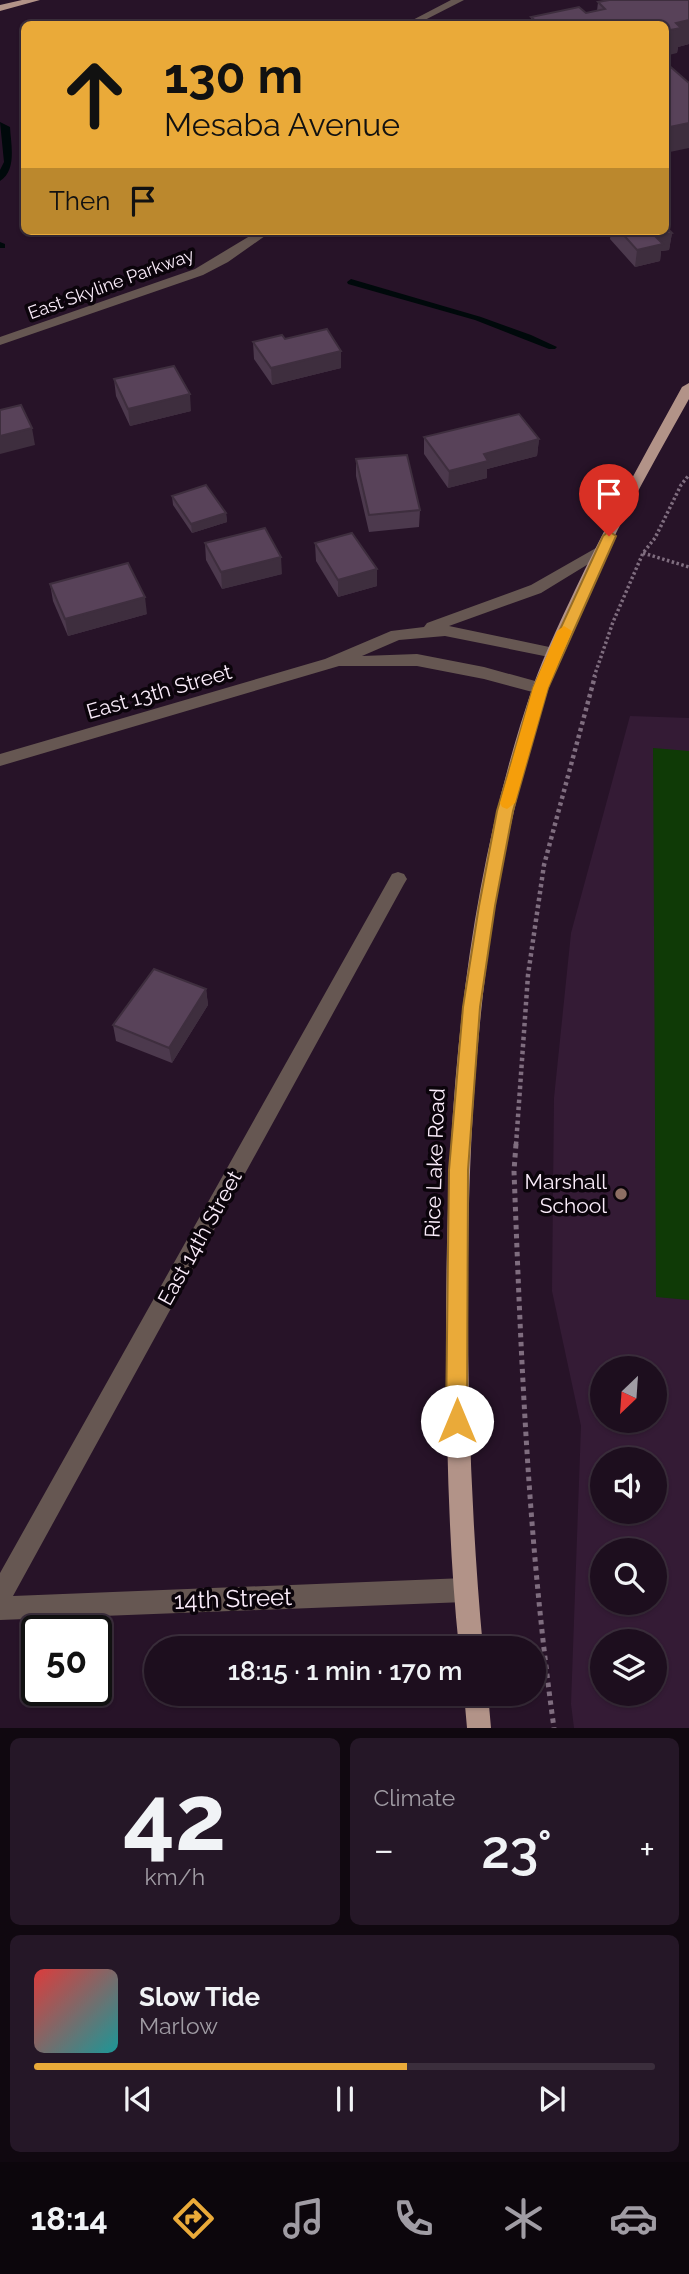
<!DOCTYPE html>
<html lang="en">
<head>
<meta charset="utf-8">
<style>
  :root { --surface:#1d0e1e; --page:#251727; --text:#f1f3f6; --muted:#a09ca4; --line:#3b2e3c; --accent:#eaaa39 }
  body { margin:0; font-family:Raleway,sans-serif; background:var(--page); color:var(--text); height:100vh; display:flex; flex-direction:column; font-size:26px; white-space:nowrap }
  * { box-sizing:border-box; margin:0 }
  p { font-size:23px; color:var(--muted) }
  .icon { flex:none; width:38px; height:38px; fill:none; stroke:currentColor; stroke-width:2; stroke-linecap:round; stroke-linejoin:round }
  .map { position:relative; height:1728px; overflow:hidden }
  .drawer { display:flex; flex-direction:column; gap:10px; padding:10px; background:#100810; flex:1 }
  .drawer>* { flex:none }
  .hud { position:absolute; left:21px; top:21px; width:648px; height:214px; border-radius:10px; box-shadow:0 2px 5px #0004,0 0 0 2px var(--line); background:#eaaa39; color:#111; overflow:hidden }
  .needle { width:46px; rotate:205deg }
  .buttons { position:absolute; left:590px; top:1356px; display:grid; gap:14px }
  .buttons a { display:grid; place-items:center; width:77px; height:77px; border-radius:50%; background:var(--surface); box-shadow:0 2px 5px #0004,0 0 0 2px var(--line); font-size:35px }
  .speed { position:absolute; left:21px; top:1615px; display:flex; gap:14px; font-size:35px; font-weight:700; text-align:center }
  .speed>* { display:grid; place-content:center; width:91px; height:91px; border-radius:50%; background:var(--surface); box-shadow:0 2px 5px #0004,0 0 0 2px var(--line); line-height:1 }
  .speed .limit { border:4px solid #111; border-radius:10px; background:#fff; color:#111 }
  .pin { position:absolute; display:grid; place-items:center; width:60px; height:60px; color:#fff; margin:-72px -30px; border-radius:50% 50% 50% 0; rotate:-45deg; box-shadow:0 0 7px #0007 }
  .pin .icon { rotate:45deg }
  .me { position:absolute; width:77px; margin:-38px; rotate:0deg; stroke-linejoin:round; filter:drop-shadow(0 0 5px #0008) }
  .turn { display:flex; align-items:center; gap:24px; height:147px; padding:0 28px; font-size:32px }
  .turn .icon { width:91px; height:91px; stroke-width:2.5 }
  .turn b { display:block; font-size:49px; line-height:60px }
  .then { display:flex; align-items:center; height:66px; padding:0 28px; background:#0003; gap:14px; font-size:26px }
  .big { font-size:52px; font-weight:600; line-height:1.1 }
  .drawer .card { flex:1; display:flex; flex-direction:column; justify-content:center; gap:10px; min-width:0; padding:0 24px; border-radius:10px; background:var(--page) }
  .drawer .dial { align-items:center; gap:0 }
  .dial b { font-size:91px; line-height:1 }
  .song { display:flex; align-items:center; gap:21px }
  .cover { width:84px; height:84px; border-radius:10px; background:linear-gradient(135deg,hsl(0 70% 55%),hsl(180 70% 35%)) }
  .played { height:7px; border-radius:4px; background:linear-gradient(90deg,var(--accent) 60%,var(--line) 60%) }
  .keys { display:flex; justify-content:space-around; direction:ltr }
  .heat { display:flex; justify-content:space-between; align-items:center; font-size:38px; direction:ltr }
  .drawer .tiles { flex:1; display:grid; gap:10px; grid-template-columns:1fr 1fr }
  .card:last-child { grid-column:span 2 }
  .trip { position:absolute; left:144px; top:1636px; width:402px; height:70px; border-radius:35px; background:var(--surface); box-shadow:0 2px 5px #0004,0 0 0 2px var(--line); font-weight:600; line-height:70px; text-align:center }
  .tabs { display:flex; height:112px; justify-content:space-around; align-items:center; background:#0c060c; color:var(--muted) }
  .tabs .icon { width:49px; height:49px }
  .tabs .active { color:var(--accent) }
  .tabs b { font-size:32px; color:var(--text) }
  .map>svg:first-child { display:block }
</style>
</head>
<body>
<div class="map">
<svg width="689" height="1728" viewBox="0 0 689 1728">
  <rect width="100%" height="100%" fill="#271328"/>
  <path fill="#341b35" fill-rule="evenodd" d="M630,716L689,718V1728H574L571,1704L581,1426L552,1291L554,1098L571,933ZM602,1368H654V1421H602ZM602,1460H654V1512H602ZM602,1550H654V1603H602ZM602,1642H654V1694H602Z"/>
  <path fill="#0f3a06" d="M653,748L689,751V1300L656,1297Z"/>
  <g fill="none" stroke-linecap="round" stroke-linejoin="round">
    <path fill="#00090b" fill-rule="evenodd" d="M0,122L10,127C11,145 17,170 0,181V170L4,162Z
      M0,242L5,244V248H0Z
      M351,279L481,317L531,335L557,347L555,349H549L475,320L348,284L347,282Z"/>
    <path stroke="#7f6d7f" stroke-width="3.5" stroke-dasharray="2.5 2.5" stroke-linecap="butt" d="M643,553L689,567
      M594,677L613,622L643,553L655,538L681,485L689,475"/>
    <path stroke="#7f6d7f" stroke-width="4.5" stroke-dasharray="3.5 3.5" stroke-linecap="butt" d="M516,1145L528,975L544,865L595,676"/>
    <path stroke="#7f6d7f" stroke-width="5" stroke-dasharray="4.5 4.5" stroke-linecap="butt" d="M516,1144L514,1171C521,1357 528,1543 554,1728"/>
    <path fill="#665752" fill-rule="evenodd" d="M451,0H464L417,24H405Z
      M258,231H272L228,262L203,275L0,345V337L195,269Z
      M603,544L610,549L608,552L541,593L449,626L554,648L562,653L560,657L554,658L445,636L399,640L362,656L417,654L484,667L546,684L548,688L546,692L540,694L484,679L417,666H339L0,766V754L325,659L391,631L424,627L427,623L531,585Z
      M398,872L404,874L407,879L404,884L13,1596L465,1578L473,1582L477,1590L473,1598L465,1602L0,1620V1573L392,874Z"/>
    <path fill="#b29388" fill-rule="evenodd" d="M22,0H40L0,11V5Z
      M689,383V399C639,488 583,588 550,684C487,869 470,1066 468,1260C467,1389 471,1519 483,1648H459C449,1553 447,1456 446,1360C445,1133 459,902 533,686C545,653 560,622 575,590C608,521 645,454 682,387Z
      M464,1694H488L491,1728H467Z"/>
  </g>
  <path fill="#4c394d" d="M689,0V44L678,47L677,53L665,24H531V17L586,13L597,11L598,2Z
    M611,231H665L672,233L669,250L661,251L660,261L635,267L610,239Z
    M253,342L341,368L272,385L254,359Z
    M114,379L191,411L130,426L116,396Z
    M424,437L539,439L537,456L487,469V478L448,488L424,454Z
    M356,459L420,510L419,527L369,532L356,476Z
    M172,496L226,513L227,522L192,533L173,505Z
    M205,543L282,574L222,589L206,560Z
    M315,543L377,569V586L338,597L316,561Z
    M50,584L147,614L68,636L53,601Z
    M206,989L208,1005L172,1063L116,1041L113,1025Z"/>
  <path fill="#3e2e3e" d="M689,20V44L678,47L677,53L665,56V31L676,23Z
    M689,123V148L665,153V128Z
    M672,233L669,250L661,251L660,261L635,267L637,250L656,237Z
    M341,351V368L272,385L271,368Z
    M190,394L191,411L130,426L128,409Z
    M32,428L35,445L0,454V436Z
    M539,439L537,456L487,469V478L448,488L449,471L484,454Z
    M226,513L227,522L192,533L191,524Z
    M281,557L282,574L222,589L221,572Z
    M377,569V586L338,597V580Z
    M145,597L147,614L68,636L65,619Z
    M206,989L208,1005L172,1063L169,1048Z"/>
  <path fill="#584259" stroke="#3e2e3e" stroke-width="2" d="M609,0H689V20L676,23L681,28L665,31V24H539L531,17L579,7L586,13L605,9L598,2Z
    M665,62L689,83V123L665,128Z
    M665,226L672,233L656,237L663,244L637,250L620,231H665Z
    M327,329L341,351L271,368L253,342L282,335L285,339Z
    M174,366L190,394L128,409L114,379Z
    M21,405L32,428L0,436V410Z
    M519,414L539,439L484,454L488,461L449,471L424,437Z
    M407,455L420,510L369,515L356,459Z
    M206,485L226,513L191,524L172,496Z
    M265,528L281,557L221,572L205,543Z
    M352,533L377,569L338,580L315,543Z
    M128,563L145,597L65,619L50,584Z
    M154,969L206,989L169,1048L113,1025Z"/>
  <path fill="#eaaa39" stroke="#986e25" stroke-width="2" d="M609,531L616,536L548,688L513,811L495,906L480,1007L468,1170L467,1421L464,1428L457,1431L449,1428L446,1421L449,1170L463,1007L479,906L497,811L533,688L603,536Z"/>
  <path fill="#f59e0b" d="M564,626L572,631L548,688L515,803L507,809L502,807L500,803L533,688L557,631Z"/>
  <circle fill="#8d6e63" stroke="#0b040b" stroke-width="2.5" cx="621" cy="1194" r="7"/>
  <g text-anchor="middle" stroke-width="7" stroke-linejoin="round" paint-order="stroke">
    <g font-size="18" fill="#faecfa" stroke="#0b040b">
      <text transform="translate(111 284) rotate(-20)" y="6">East Skyline Parkway</text>
    </g>
    <g font-size="21" fill="#faecfa" stroke="#0b040b">
      <text transform="translate(159 692) rotate(-16)" y="7">East 13th Street</text>
      <text transform="translate(435 1163) rotate(-88)" y="7">Rice Lake Road</text>
      <text transform="translate(200 1238) rotate(-61)" y="7">East 14th Street</text>
    </g>
    <g font-size="21" fill="#faecfa" stroke="#0b040b" text-anchor="end">
      <text x="607" y="1189">Marshall<tspan x="607" dy="24">School</tspan></text>
    </g>
    <g font-size="24" fill="#faecfa" stroke="#0b040b">
      <text transform="translate(233 1599) rotate(-2)" y="8">14th Street</text>
    </g>
  </g>
</svg>
<div class="buttons">
<a><svg class="needle" viewBox="-14 -14 28 28"><path d="M0-13l5 13h-10z" fill="#e53935"/><path d="M0 13l5-13h-10z" fill="#a09ca4"/></svg></a>
<a><svg class="icon" aria-label="sound" viewBox="0 0 24 24"><path d="M4 9h4l5-4v14l-5-4H4zM17 9q2 3 0 6"/></svg></a>
<a><svg class="icon" aria-label="search" viewBox="0 0 24 24"><circle cx="10" cy="10" r="6"/><path d="M15 15l6 6"/></svg></a>
<a><svg class="icon" aria-label="layers" viewBox="0 0 24 24"><path d="M12 4l9 5-9 5-9-5zM3 14l9 5 9-5"/></svg></a>
</div>
<div class="speed"><div class="limit">50</div></div>
<div class="pin" style="left:609px;top:536px;background:#d93025"><svg class="icon" aria-label="arrive" viewBox="0 0 24 24"><path d="M6 21V4h12l-3 4 3 4H6"/></svg></div>
<svg class="me" style="left:457px;top:1421px" viewBox="-20 -20 40 40"><circle r="19" fill="#fff"/><path d="M0-13L10 11 0 6-10 11z" fill="#eaaa39"/></svg>
<div class="trip">18:15 · 1 min · 170 m</div>
<div class="hud">
<div class="turn"><svg class="icon" aria-label="ahead" viewBox="0 0 24 24"><path d="M12 20V5M6 11l6-6 6 6"/></svg><div><b>130 m</b>Mesaba Avenue</div></div>
<div class="then">Then<svg class="icon" aria-label="arrive" viewBox="0 0 24 24"><path d="M6 21V4h12l-3 4 3 4H6"/></svg></div>
</div>
</div>
<section class="drawer">
<div class="tiles">
<div class="card dial"><b>42</b><p>km/h</p></div>
<div class="card"><p>Climate</p>
<div class="heat"><a>−</a><b class="big">23°</b><a>+</a></div>
</div>
<div class="card">
<div class="song"><i class="cover"></i><div><b>Slow Tide</b><p>Marlow</p></div></div>
<div class="played"></div>
<div class="keys"><svg class="icon" aria-label="previous" viewBox="0 0 24 24"><path d="M18 5L8 12l10 7zM5 5v14"/></svg><svg class="icon" aria-label="pause" viewBox="0 0 24 24"><path d="M8 5v14M16 5v14"/></svg><svg class="icon" aria-label="next" viewBox="0 0 24 24"><path d="M6 5l10 7-10 7zM19 5v14"/></svg></div>
</div>
</div>
</section>
<nav class="tabs">
<b>18:14</b>
<svg class="icon active" aria-label="directions" viewBox="0 0 24 24"><path d="M12 3l9 9-9 9-9-9zM9 14v-3h6M13 9l2 2-2 2"/></svg>
<svg class="icon" aria-label="music" viewBox="0 0 24 24"><path d="M9 18V5l10-2v13"/><circle cx="6" cy="18" r="3"/><circle cx="16" cy="16" r="3"/></svg>
<svg class="icon" aria-label="phone" viewBox="0 0 24 24"><path d="M5 4h4l2 5-3 2q2 4 5 5l2-3 5 2v4C11 20 4 13 5 4z"/></svg>
<svg class="icon" aria-label="climate" viewBox="0 0 24 24"><path d="M12 3v18M4 7l16 10M4 17L20 7"/></svg>
<svg class="icon" aria-label="car" viewBox="0 0 24 24"><path d="M5 17H2v-5l4-1 3-4h7l3 4 3 1v5h-3M9 17h6M6 11h13"/><circle cx="7" cy="17" r="2"/><circle cx="17" cy="17" r="2"/></svg>
</nav>
</body>
</html>
